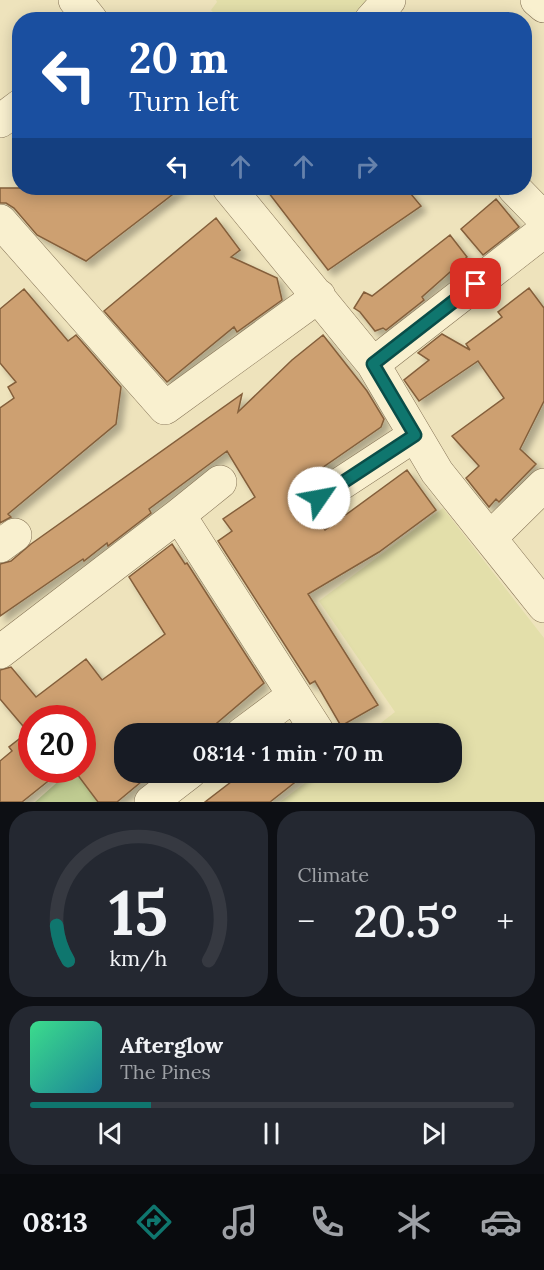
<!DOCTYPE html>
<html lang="en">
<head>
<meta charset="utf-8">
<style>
  :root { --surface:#171b24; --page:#242831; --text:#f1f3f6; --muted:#9ea1a6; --line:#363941; --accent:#0f766e }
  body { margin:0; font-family:Lora,serif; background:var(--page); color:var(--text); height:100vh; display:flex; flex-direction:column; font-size:22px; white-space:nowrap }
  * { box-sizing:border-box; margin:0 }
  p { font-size:20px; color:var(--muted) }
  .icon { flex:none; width:33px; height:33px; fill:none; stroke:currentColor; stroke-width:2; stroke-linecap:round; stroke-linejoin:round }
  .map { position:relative; height:802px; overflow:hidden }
  .sheet { display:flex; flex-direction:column; gap:9px; padding:9px; background:#0d0f14; flex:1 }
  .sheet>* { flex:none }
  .banner { position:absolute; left:12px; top:12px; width:520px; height:183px; border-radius:24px; box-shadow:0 3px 15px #0003; background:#1a4fa0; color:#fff; overflow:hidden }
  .speed { position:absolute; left:18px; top:705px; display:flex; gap:12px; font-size:30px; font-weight:700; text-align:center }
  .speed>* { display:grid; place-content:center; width:78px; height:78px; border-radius:50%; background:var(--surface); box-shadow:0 3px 15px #0003; line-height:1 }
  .speed .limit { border:9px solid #d22; background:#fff; color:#111 }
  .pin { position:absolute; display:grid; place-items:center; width:51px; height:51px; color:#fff; margin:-26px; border-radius:12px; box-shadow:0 3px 9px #0006 }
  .me { position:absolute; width:66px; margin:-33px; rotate:57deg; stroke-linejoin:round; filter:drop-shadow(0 0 4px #0008) }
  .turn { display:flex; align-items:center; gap:21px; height:126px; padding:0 18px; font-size:27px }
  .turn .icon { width:78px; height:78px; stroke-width:2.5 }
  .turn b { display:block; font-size:42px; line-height:51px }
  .lanes { display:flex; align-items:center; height:57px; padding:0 18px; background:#0003; justify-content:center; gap:30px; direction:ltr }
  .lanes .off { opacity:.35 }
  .big { font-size:45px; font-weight:600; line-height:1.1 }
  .sheet .tile { flex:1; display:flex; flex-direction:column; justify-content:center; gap:9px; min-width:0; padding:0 21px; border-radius:24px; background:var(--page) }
  .sheet .dial { align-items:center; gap:0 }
  .dial svg { height:156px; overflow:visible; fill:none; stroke:var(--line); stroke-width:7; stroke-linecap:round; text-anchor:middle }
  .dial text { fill:var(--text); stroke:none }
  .song { display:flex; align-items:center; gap:18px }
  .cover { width:72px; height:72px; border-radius:9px; background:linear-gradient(135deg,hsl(150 70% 55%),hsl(190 70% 35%)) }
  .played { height:6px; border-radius:3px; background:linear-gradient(90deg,var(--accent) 25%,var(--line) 25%) }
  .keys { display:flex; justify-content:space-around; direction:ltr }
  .heat { display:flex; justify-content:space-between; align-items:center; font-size:33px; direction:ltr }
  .sheet .tiles { flex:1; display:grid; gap:9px; grid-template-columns:1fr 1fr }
  .tile:last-child { grid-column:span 2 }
  .trip { position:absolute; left:114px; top:723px; width:348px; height:60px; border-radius:24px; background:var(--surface); box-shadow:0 3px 15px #0003; font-weight:600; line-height:60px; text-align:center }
  .tab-bar { display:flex; height:96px; justify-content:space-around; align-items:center; background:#090b0e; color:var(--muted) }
  .tab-bar .icon { width:42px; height:42px }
  .tab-bar .active { color:var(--accent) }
  .tab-bar b { font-size:27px; color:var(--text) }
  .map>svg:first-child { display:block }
</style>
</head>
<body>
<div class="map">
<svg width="544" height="802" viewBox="0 0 544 802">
  <defs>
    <filter id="shadow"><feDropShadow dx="5.5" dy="5.5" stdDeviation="3" flood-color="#0004"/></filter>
  </defs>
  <rect width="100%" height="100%" fill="#eee3bc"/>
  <path fill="#e3dfaa" d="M216,0H370L352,19H219L211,10L217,2Z
    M443,508L544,638V802H280L318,773L452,772V734L368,733L395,712L319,601Z"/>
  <path fill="#bfcb91" d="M82,769L106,802H35L71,770Z"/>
  <path fill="#cda071" stroke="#845f3b" stroke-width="1.5" filter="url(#shadow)" d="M0,188H181L86,261L37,235L14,208L6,203H0Z
    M265,188H406L421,206L328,270Z
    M496,199L519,227L483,255L461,229Z
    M216,218L240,250L231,257L277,278L282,300L237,332L234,327L167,382L104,311Z
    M450,235L467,257L422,297L424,300L386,330L383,328L375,331L360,312L354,308L364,292L372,296Z
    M529,288L544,308V401L520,449L536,464L499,502L496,499L489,507L466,478L479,466L452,436L504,398L478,361L419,401L404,380L429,360L418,353L442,334L470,350L466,344L502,317L498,312Z
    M24,289L68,341L76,335L121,387L116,424L8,514L11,517L0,523V408L14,398L8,387L16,382L0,363V309Z
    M323,335L367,391L384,419L381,427L296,486L301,494L303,508L310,514L315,516L325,530L407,470L436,510L379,552L308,594L378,705L341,726L315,681L310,684L218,541L232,531L223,519L255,497L227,451L149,509L151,513L108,546L107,543L84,561L83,559L0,616V564L11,561L31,544L242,394L238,412L292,360Z
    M172,544L185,564L187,563L264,683L204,734H124V772H153L117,802H98L74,770H82V718H32V770H62L22,802H0V761L12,751L9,747L28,732L0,699V670L11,667L36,697L86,659L102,680L165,634L129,577Z
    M244,772H308L270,802H205Z"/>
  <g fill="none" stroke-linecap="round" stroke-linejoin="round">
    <defs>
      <path id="minor" d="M75,0L91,20
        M537,0L544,6
        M371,20L389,0
        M0,121L20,106
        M229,188L373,364L437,472L544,606
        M514,188L544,219
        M0,221L165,408L319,296
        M373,364L544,231
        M319,498L415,435
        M179,515L220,482
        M490,538L544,485
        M0,546L15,535
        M0,652L179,515L294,695L242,734
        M294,695L319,734
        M151,802L190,772"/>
    </defs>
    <use href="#minor" stroke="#857356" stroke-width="34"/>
    <use href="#minor" stroke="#f9f0cf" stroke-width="33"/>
  </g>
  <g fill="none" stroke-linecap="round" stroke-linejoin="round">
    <defs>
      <path id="route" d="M319,498L415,435L373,364L476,284"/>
    </defs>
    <use href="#route" stroke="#0a4d48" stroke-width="15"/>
    <use href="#route" stroke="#0f766e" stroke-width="10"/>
  </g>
</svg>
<div class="speed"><div class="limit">20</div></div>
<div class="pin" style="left:476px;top:284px;background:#d93025"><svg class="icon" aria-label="arrive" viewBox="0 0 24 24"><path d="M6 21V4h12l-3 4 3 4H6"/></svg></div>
<svg class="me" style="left:319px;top:498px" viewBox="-20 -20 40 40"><circle r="19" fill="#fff"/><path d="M0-13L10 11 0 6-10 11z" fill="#0f766e"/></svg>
<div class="trip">08:14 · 1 min · 70 m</div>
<div class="banner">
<div class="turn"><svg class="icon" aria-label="left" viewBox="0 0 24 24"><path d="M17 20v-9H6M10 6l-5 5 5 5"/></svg><div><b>20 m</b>Turn left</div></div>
<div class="lanes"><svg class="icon" aria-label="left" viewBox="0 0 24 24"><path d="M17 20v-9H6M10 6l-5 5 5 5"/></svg><svg class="icon off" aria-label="ahead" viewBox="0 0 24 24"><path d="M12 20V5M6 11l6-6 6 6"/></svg><svg class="icon off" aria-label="ahead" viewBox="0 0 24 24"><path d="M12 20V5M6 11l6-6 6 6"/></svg><svg class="icon off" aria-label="right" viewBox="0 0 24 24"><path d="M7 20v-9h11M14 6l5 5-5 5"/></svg></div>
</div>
</div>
<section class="sheet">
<div class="tiles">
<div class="tile dial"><svg viewBox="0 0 100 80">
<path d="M14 69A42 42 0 1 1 86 69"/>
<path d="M14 69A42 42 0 0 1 8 51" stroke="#0f766e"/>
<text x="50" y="56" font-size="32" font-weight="700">15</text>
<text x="50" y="72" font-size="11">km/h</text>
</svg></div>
<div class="tile"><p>Climate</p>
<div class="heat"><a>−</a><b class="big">20.5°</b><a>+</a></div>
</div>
<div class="tile">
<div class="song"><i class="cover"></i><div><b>Afterglow</b><p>The Pines</p></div></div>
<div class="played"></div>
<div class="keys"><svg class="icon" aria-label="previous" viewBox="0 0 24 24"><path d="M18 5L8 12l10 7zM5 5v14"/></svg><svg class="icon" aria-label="pause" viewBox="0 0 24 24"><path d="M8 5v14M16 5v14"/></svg><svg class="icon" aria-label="next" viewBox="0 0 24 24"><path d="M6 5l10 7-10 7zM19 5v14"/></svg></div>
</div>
</div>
</section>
<nav class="tab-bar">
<b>08:13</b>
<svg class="icon active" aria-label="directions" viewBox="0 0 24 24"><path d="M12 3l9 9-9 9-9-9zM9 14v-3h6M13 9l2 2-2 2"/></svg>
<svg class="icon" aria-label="music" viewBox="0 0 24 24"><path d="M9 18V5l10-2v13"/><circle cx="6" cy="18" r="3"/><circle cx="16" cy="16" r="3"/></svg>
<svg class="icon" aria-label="phone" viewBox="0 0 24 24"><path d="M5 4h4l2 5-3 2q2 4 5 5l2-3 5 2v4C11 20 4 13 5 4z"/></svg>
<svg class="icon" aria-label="climate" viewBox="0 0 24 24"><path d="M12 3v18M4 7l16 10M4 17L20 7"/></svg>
<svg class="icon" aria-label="car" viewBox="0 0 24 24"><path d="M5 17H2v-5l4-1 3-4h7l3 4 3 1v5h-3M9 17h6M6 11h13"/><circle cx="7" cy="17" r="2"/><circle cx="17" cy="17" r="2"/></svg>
</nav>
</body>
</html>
